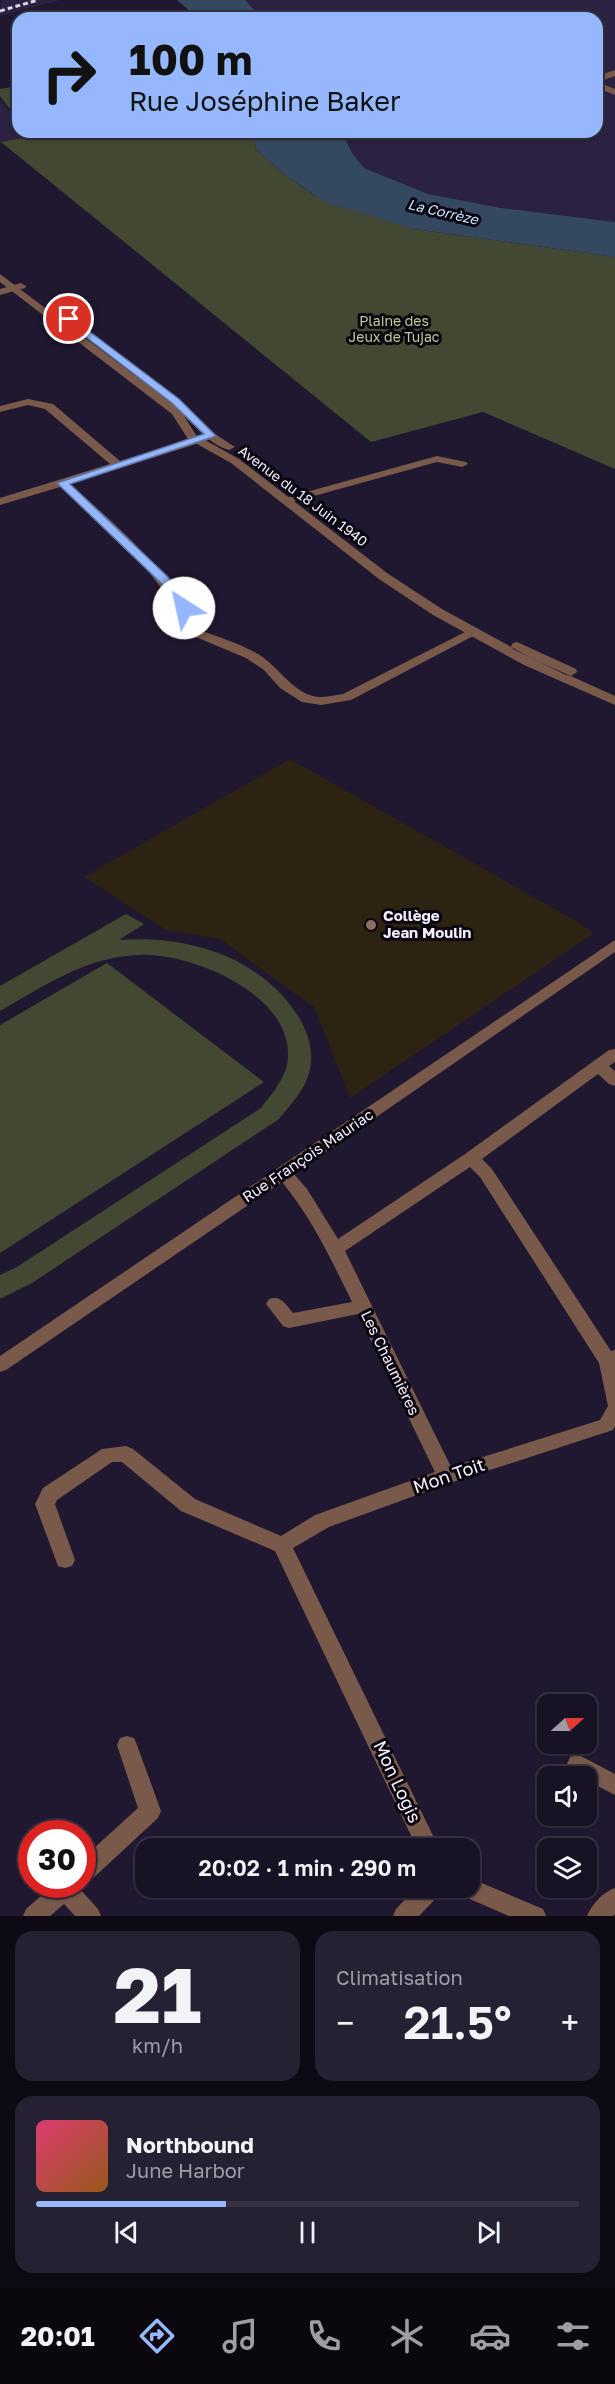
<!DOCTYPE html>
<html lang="fr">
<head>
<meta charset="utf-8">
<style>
  :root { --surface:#181225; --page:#252032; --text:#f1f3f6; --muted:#9f9ea7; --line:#363242; --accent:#94b7fd }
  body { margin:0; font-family:"Golos Text",sans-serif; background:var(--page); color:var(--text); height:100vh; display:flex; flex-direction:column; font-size:22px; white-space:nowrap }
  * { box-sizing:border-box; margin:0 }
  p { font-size:20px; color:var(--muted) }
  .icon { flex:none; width:33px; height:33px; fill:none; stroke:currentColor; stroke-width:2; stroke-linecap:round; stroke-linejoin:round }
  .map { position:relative; height:1916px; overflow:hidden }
  .side { display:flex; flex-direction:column; gap:15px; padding:15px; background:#0d0a14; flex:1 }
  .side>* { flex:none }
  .top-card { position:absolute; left:12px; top:12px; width:591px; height:126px; border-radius:18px; box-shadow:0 2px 4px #0004,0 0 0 2px var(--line); background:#94b7fd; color:#111; overflow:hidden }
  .needle { width:39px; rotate:69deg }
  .tools { position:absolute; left:537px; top:1694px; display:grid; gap:12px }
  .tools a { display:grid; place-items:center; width:60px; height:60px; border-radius:12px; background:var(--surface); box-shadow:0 2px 4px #0004,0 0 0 2px var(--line); font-size:30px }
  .speed { position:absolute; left:18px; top:1820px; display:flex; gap:12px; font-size:30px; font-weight:700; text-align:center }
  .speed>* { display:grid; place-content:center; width:78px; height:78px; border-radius:50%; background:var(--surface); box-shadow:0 2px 4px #0004,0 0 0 2px var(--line); line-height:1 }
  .speed .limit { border:9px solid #d22; background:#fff; color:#111 }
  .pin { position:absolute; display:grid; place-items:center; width:51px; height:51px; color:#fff; margin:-26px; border:3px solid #fff; border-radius:50%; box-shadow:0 2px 6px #0007 }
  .me { position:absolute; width:66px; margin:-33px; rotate:325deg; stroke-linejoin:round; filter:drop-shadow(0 0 4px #0008) }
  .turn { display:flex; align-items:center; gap:21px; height:126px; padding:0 18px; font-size:27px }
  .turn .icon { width:78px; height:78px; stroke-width:2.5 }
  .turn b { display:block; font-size:42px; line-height:51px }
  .big { font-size:45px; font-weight:600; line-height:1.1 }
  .side .widget { flex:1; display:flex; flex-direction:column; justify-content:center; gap:9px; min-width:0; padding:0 21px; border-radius:18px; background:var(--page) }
  .side .dial { align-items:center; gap:0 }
  .dial b { font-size:78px; line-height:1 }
  .song { display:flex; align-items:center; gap:18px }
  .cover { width:72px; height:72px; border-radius:9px; background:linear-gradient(135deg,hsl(340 70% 55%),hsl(30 70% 35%)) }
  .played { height:6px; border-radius:3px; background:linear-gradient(90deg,var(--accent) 35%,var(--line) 35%) }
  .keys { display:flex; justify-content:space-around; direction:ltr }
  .heat { display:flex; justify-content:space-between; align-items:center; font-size:33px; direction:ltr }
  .side .tiles { flex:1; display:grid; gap:15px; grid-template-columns:1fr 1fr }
  .widget:last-child { grid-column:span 2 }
  .trip { position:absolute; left:135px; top:1838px; width:345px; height:60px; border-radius:18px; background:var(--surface); box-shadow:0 2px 4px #0004,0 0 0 2px var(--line); font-weight:600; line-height:60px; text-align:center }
  .menu { display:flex; height:96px; justify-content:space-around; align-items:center; background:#0a070f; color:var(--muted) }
  .menu .icon { width:42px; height:42px }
  .menu .on { color:var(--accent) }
  .menu b { font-size:27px; color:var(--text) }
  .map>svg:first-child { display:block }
</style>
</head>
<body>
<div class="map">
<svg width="615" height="1916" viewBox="0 0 615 1916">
  <rect width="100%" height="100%" fill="#201831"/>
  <path fill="#2b2140" d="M1,0H60L0,16Z
    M245,0H615V222L501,208L428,194L364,168L352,153L342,132H597V18H262Z
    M0,100L18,121V132H27L31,137L0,143Z"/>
  <path fill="#2d2313" d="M290,759L576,921L594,933L350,1098L315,1008L220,939L166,930L84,877Z"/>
  <path fill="#424832" d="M18,86V120L0,96V89Z
    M27,132H252L256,149L286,176L314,195L414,229L615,257V469L483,412L371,442L1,142L30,137Z
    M126,914L144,924L119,940C185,935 257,955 296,1013C307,1029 314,1050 310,1069C306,1089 291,1104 279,1119L32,1283L0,1299V1275L17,1267L261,1108C271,1095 283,1081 287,1065C300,997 192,952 138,955C86,957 44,986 0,1011V986Z
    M107,963L264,1082L0,1253V1025Z"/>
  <path fill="#344960" d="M177,0H245L262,18H198Z
    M252,132H342L352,153L364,168L428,194L501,208L615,222V257L414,229L325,202L286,176L256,149Z"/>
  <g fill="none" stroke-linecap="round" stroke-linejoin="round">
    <path fill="#79594a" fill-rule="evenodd" d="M615,70V76L597,82V76Z
      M597,82L615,89V95L597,88Z
      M21,283L26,286L25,288L0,295V289Z
      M28,399L53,404L120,461L207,434H215V438L70,484C119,528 169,570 200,630C218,637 239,643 256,653C278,664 293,696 320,697C327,697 335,695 343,694L469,630H477L479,633L351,700L321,705L302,702L280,688L264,670L246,658L191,635L177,609L149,572L114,536L60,487L0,505V498L110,464L45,409L28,405L0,412V406Z
      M437,456L466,462L468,464L462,467L437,462L285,504L279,501L281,499Z
      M615,940V952L294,1174L307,1189L338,1239L465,1154L609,1050L615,1049V1062L609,1066L615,1071V1086L609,1084L598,1074L482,1159L492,1169L611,1351L615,1350V1426L613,1430L450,1483L329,1527L293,1548L439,1848H417L275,1551L181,1511L122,1462H112L57,1500L55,1504L75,1560L72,1566L65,1568L58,1566L35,1504L43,1488L102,1449L126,1446L133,1449L195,1499L281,1536L315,1515L435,1472L358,1314L289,1328L283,1326L266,1304L269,1299C281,1295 286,1305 293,1313L352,1302C332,1261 312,1218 282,1182L6,1370L0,1372V1356ZM470,1167L480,1177L599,1363L608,1406L600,1420L451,1467L345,1251Z
      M127,1736L134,1738L137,1745L161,1811L158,1818L90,1881L82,1884L80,1889L98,1909L101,1916H75L64,1904L50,1916H23L26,1909L55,1884H82V1859L138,1808L117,1745L120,1738Z
      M577,1754L615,1774V1795L586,1780V1776C577,1776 571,1773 567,1764L570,1757Z
      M470,1878L543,1909L546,1916H509L458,1894L455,1887H470Z
      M417,1887H443L440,1894L419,1916H393L396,1909Z
      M615,1888V1914L613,1916H587C592,1904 603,1892 615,1888Z"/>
    <path fill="#79594a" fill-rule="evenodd" d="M0,274L174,405L179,402L183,403L215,434L235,447L229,450C211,445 198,429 184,416L196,435L239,459L387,573L442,609L533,659L615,696V705L524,665L433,615L379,579L231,463L188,439L172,414L0,282Z
      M517,642L576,669L577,672L571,676L566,675L513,649L511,646L513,643Z"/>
    <path stroke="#dbd7e6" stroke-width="3" stroke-dasharray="5 3" stroke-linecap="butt" d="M0,11L38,0"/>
  </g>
  <path fill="#94b7fd" stroke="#6077a4" stroke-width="1.5" d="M69,316L179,399L216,436L70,484L168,577L190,608L188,610H180L160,582L57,483L204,434L172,403L65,321L64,319Z"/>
  <circle fill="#8d6e63" stroke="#090610" stroke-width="2" cx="371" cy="925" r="6"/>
  <g text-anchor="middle" stroke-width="6" stroke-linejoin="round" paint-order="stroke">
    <g font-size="14" font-style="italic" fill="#cae3fe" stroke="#090610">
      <text transform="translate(443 212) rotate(13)" y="5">La Corrèze</text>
    </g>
    <g font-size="14" fill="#bacb93" stroke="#090610">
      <text x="394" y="326">Plaine des<tspan x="394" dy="16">Jeux de Tujac</tspan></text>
    </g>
    <g font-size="14" fill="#f3effd" stroke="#090610">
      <text transform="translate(303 496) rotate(37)" y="5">Avenue du 18 Juin 1940</text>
    </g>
    <g font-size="15" font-weight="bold" fill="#f3effd" stroke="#090610" text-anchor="start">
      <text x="383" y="921">Collège<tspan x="383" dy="17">Jean Moulin</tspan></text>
    </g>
    <g font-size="15" fill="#f3effd" stroke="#090610">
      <text transform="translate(308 1156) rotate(-34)" y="5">Rue François Mauriac</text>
      <text transform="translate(390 1363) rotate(64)" y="5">Les Chaumières</text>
    </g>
    <g font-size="18" fill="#f3effd" stroke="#090610">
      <text transform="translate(449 1476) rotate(-19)" y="6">Mon Toit</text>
      <text transform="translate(397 1782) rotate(65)" y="6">Mon Logis</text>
    </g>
  </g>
</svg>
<div class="tools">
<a><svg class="needle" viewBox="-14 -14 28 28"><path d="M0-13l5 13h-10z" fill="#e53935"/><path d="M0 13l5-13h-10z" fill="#9f9ea7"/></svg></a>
<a><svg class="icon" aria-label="sound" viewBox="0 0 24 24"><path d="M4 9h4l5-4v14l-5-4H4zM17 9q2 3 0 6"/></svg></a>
<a><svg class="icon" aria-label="layers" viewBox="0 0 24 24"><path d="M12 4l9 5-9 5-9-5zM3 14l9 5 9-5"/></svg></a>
</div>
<div class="speed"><div class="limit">30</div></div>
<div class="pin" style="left:69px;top:319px;background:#d93025"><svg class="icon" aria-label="arrive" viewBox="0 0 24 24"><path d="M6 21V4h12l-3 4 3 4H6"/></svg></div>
<svg class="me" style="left:184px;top:608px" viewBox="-20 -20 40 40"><circle r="19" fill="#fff"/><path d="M0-13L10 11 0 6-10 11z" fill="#94b7fd"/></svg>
<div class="trip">20:02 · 1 min · 290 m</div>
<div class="top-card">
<div class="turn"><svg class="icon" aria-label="right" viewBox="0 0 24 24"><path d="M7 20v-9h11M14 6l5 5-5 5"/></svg><div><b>100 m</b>Rue Joséphine Baker</div></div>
</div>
</div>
<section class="side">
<div class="tiles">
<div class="widget dial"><b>21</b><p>km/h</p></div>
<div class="widget"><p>Climatisation</p>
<div class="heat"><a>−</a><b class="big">21.5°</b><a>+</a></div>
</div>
<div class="widget">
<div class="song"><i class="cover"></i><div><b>Northbound</b><p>June Harbor</p></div></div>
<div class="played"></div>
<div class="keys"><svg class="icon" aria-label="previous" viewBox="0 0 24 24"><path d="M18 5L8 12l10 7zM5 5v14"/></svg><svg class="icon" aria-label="pause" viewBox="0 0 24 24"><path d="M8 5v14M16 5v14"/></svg><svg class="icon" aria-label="next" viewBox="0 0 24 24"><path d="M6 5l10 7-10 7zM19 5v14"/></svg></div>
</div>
</div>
</section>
<nav class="menu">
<b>20:01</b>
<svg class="icon on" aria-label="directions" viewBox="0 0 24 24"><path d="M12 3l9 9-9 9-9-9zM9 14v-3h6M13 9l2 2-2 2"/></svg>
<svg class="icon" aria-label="music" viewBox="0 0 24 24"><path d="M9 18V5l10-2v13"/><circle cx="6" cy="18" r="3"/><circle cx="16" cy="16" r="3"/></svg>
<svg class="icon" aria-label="phone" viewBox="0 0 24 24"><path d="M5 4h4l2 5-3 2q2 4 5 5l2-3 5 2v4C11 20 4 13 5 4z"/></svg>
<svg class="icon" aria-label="climate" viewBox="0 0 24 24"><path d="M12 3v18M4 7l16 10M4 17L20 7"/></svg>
<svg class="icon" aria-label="car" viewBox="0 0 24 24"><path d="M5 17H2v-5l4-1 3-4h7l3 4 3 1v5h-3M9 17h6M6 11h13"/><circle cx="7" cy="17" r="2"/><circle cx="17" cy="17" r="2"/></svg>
<svg class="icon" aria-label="filters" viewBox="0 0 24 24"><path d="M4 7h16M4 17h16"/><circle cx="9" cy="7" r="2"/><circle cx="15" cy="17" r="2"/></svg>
</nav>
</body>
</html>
